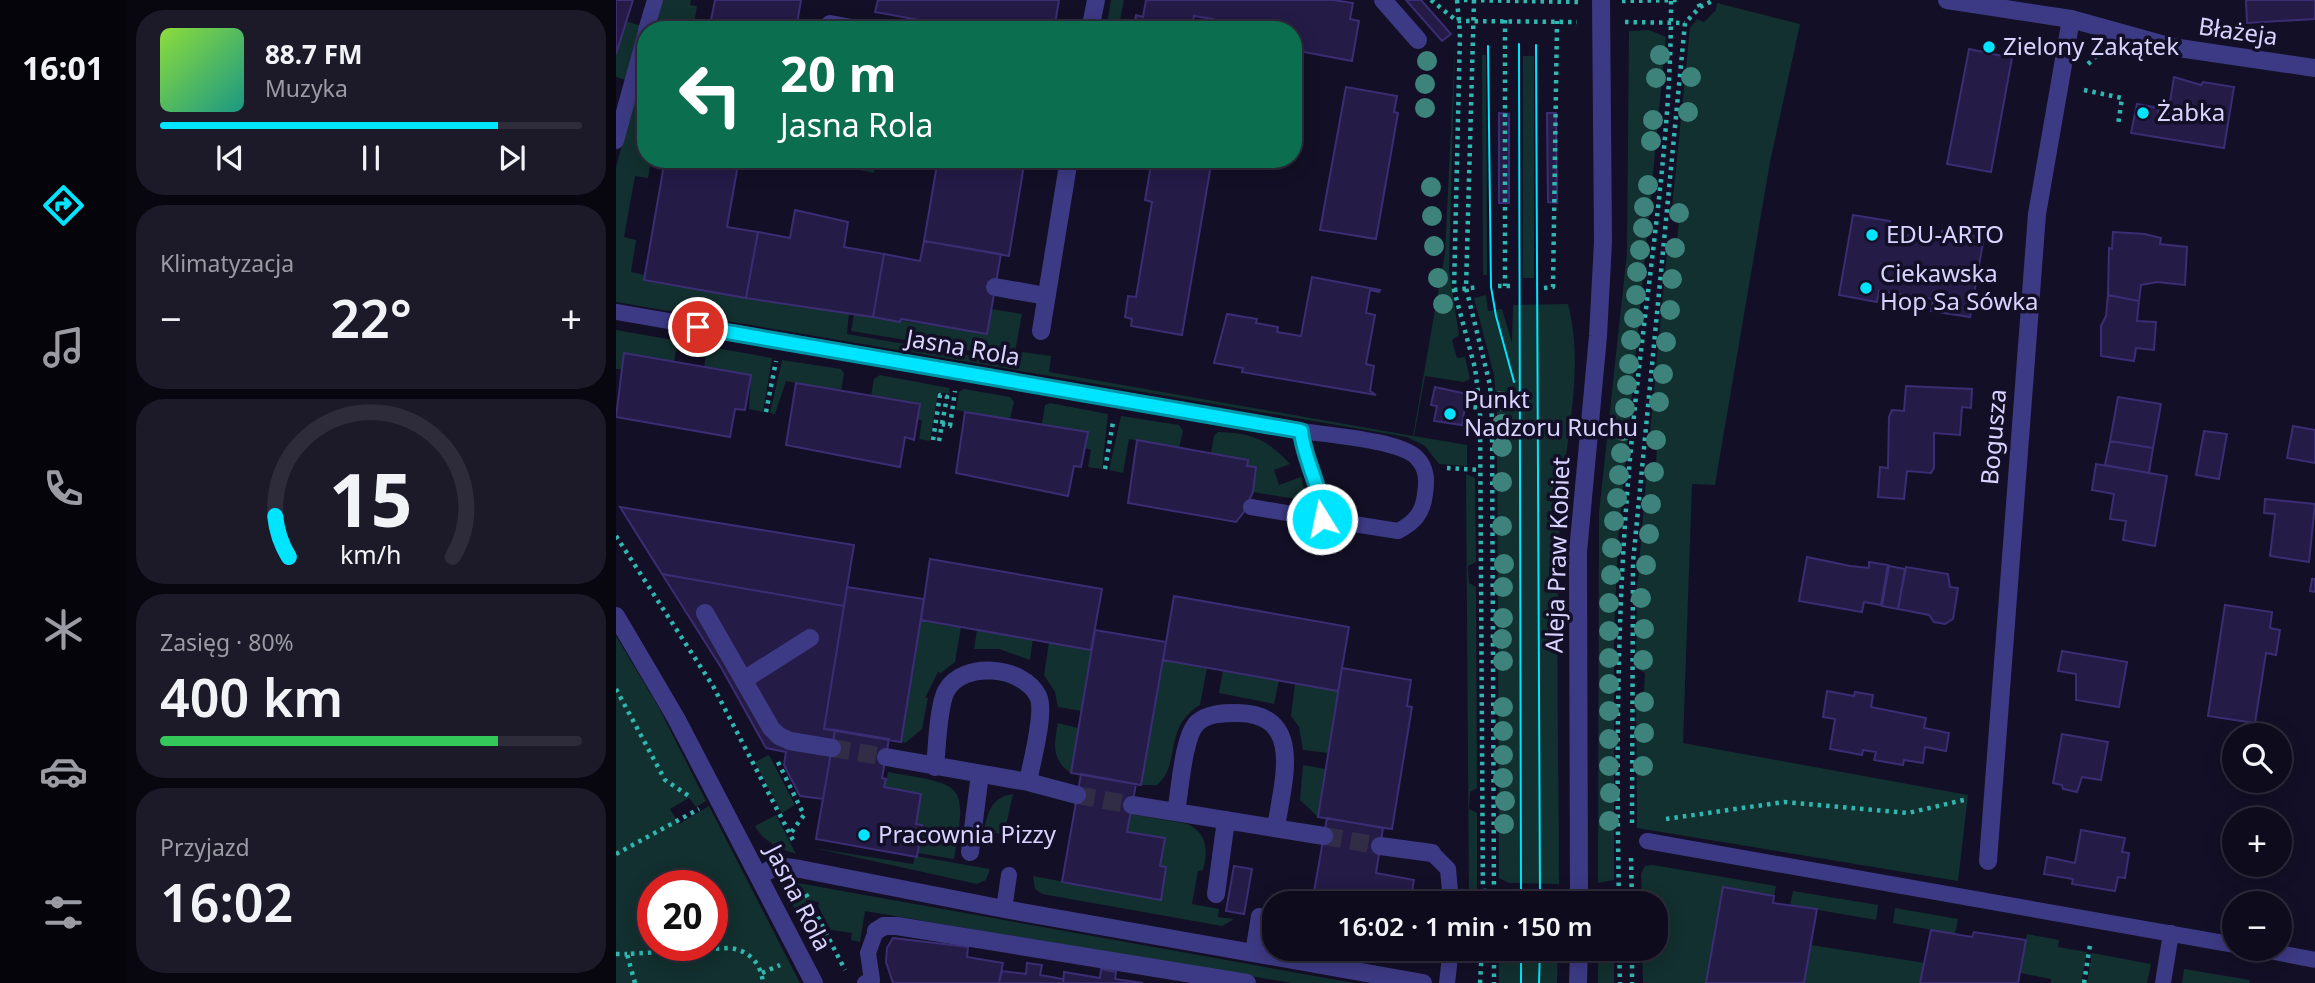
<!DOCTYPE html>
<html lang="pl">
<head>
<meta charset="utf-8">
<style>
  :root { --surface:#0e0b1c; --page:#1c1929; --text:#f1f3f6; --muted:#9b9ba3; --line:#2e2b3b; --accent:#00e5ff }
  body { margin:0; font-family:"Noto Sans",sans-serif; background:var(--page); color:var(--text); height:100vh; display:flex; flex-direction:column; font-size:26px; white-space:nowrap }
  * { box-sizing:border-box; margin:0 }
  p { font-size:23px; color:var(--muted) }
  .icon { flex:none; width:38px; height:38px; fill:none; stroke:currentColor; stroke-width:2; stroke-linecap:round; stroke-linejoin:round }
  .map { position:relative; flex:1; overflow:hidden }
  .details { display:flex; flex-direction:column; gap:10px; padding:10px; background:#08060f; width:490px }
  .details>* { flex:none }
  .top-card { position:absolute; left:21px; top:21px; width:665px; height:147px; border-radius:28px; box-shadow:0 4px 18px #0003,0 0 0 2px var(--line); background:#0b6e4f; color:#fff; overflow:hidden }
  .buttons { position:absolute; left:1606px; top:723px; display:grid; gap:14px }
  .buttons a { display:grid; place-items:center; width:70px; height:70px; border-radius:50%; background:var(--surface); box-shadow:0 4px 18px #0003,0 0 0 2px var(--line); font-size:35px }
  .speed { position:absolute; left:21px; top:870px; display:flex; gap:14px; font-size:35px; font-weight:700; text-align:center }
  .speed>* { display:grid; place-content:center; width:91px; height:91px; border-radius:50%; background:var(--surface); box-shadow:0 4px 18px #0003,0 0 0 2px var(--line); line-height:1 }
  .speed .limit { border:10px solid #d22; background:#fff; color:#111 }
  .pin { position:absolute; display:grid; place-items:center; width:60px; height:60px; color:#fff; margin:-30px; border:4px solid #fff; border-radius:50%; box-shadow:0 2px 7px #0007 }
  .me { position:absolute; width:77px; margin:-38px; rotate:350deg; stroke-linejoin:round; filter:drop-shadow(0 0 5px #0008) }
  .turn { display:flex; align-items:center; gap:24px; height:147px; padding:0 28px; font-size:32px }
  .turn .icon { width:91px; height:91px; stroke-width:2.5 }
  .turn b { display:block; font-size:49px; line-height:60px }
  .big { font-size:52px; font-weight:600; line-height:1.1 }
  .details .widget { flex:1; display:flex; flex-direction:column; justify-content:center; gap:10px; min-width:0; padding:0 24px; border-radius:28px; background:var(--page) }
  .details .dial { align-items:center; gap:0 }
  .dial svg { height:182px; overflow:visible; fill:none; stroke:var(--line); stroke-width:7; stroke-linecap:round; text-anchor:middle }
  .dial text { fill:var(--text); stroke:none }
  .song { display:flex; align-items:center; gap:21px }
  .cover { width:84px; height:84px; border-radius:10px; background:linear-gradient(135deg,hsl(90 70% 55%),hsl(170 70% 35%)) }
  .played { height:7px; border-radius:4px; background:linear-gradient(90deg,var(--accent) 80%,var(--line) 80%) }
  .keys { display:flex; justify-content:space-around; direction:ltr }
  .heat { display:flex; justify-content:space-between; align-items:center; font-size:38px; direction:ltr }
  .charge { height:10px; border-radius:5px; background:linear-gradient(90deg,#34c759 80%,var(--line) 0) }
  .trip { position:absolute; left:646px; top:891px; width:406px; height:70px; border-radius:28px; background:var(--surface); box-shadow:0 4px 18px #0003,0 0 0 2px var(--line); font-weight:600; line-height:70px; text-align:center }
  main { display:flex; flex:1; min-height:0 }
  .menu { display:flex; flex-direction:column; width:126px; justify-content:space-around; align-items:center; background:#06040b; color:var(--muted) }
  .menu .icon { width:49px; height:49px }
  .menu .selected { color:var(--accent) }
  .menu b { font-size:32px; color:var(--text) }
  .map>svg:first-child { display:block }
</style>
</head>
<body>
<main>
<nav class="menu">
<b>16:01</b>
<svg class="icon selected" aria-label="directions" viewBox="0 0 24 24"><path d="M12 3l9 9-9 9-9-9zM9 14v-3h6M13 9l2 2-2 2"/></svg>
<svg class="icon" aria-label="music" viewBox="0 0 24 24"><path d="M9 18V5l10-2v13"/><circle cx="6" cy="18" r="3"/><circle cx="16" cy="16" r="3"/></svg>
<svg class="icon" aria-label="phone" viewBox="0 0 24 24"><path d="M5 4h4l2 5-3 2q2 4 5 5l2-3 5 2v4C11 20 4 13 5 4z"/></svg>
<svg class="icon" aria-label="climate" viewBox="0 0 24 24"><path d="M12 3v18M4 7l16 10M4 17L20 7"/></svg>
<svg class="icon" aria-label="car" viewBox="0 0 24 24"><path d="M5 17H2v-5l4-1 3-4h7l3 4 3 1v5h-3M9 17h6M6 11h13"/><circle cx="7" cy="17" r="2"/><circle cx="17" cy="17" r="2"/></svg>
<svg class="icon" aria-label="filters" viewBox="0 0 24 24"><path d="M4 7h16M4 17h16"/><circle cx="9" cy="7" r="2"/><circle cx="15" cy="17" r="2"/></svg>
</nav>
<section class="details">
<div class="widget">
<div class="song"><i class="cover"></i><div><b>88.7 FM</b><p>Muzyka</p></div></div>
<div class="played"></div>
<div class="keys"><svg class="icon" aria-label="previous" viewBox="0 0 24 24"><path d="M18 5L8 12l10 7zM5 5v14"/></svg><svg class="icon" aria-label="pause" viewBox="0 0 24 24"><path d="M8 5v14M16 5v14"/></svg><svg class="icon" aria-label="next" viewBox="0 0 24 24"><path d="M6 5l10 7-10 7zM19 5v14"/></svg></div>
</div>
<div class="widget"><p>Klimatyzacja</p>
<div class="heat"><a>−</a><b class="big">22°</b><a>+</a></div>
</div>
<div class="widget dial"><svg viewBox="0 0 100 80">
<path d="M14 69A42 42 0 1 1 86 69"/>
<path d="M14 69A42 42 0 0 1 8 51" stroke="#00e5ff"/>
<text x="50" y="56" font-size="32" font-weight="700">15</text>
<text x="50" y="72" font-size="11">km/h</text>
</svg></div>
<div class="widget"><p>Zasięg · 80%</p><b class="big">400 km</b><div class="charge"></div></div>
<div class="widget"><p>Przyjazd</p><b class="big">16:02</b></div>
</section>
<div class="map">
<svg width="1699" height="983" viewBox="0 0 1699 983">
  <rect width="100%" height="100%" fill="#130f26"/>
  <path fill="#12302f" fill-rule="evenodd" d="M46,0H75L74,5L81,6L77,30H38Z
    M495,0H508L502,30H490Z
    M1101,3L1184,24L1154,162L1099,485L1076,484L1067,743L1352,795L1342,881L1021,828L1020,695L1028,691L1029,673L1020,668L1021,589L1031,466L1040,464L1041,446L1033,443L1052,241L1061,239L1063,221L1055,218L1074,28L1081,19L1088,22L1100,10Z
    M10,21L25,26L10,80L0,77V54Z
    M1033,30L1050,37L1002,540L998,636V880L982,883L983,513L1011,252L1013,31Z
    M839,45L833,270L843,335L836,340L841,358L849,357L854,379L848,382L809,376L798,436L851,445V466L823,464L809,446L791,437L0,302V167L30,58V159H35L32,178L19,176L8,237L20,240L15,272L29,275L28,281L233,313L231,334L404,364L406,352L435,356L433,372L797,436L829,253Z
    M866,55H870L871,275H867Z
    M907,56H918V278H907Z
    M191,159H260L258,173Z
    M870,295L872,311L886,309L896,343L897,305L952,304C970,373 947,447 944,516C939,639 943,761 943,884L893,883L883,878L881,408L878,375L858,298Z
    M375,309L406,314L398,358L235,331L238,314L371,333Z
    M0,330L57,340L61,344L58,362L8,354L6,369H0Z
    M95,347L156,358L147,412L133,409L135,375L88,367L91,349Z
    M166,360L225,369L228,373L225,391L170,381L159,414L154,413Z
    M264,375L333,388L334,394L322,392L314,441L303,439L306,421L255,396L258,379Z
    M348,389L394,397L398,402L394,419L340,410L343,392Z
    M434,403L492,414L486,469L472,467L475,450L469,448L472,432L426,424L429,405Z
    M505,416L563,425L567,431L563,448L513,439L507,473L493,470Z
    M602,432C636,433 651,439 674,464L658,470L663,485L685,477L691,501L637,492L640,467L631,466L632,460L595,453L598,436Z
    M850,474L859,478L860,562L852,566L853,583L860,587L861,788L854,792L853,809L861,813V903H853Z
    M305,620L345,627L339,662L325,673L322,672L309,698H312L306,729L289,743L285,742Z
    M361,630L417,639L414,660L383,649H358Z
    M0,636L43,708L90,801L80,807L73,798L54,809L63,824L93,806L184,983H0ZM37,886H96V945H37Z
    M433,642L475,650L465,711L442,707L439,692L428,675Z
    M547,660L591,668L584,705C546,728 566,764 541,785H525Z
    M607,671L663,681L658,704L603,693Z
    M679,684L722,691L712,753L687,750L683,727L675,716Z
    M442,723L462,728L455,773C435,760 438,743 442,723Z
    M153,755L179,805L166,813L139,762Z
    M687,765L709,769L702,817L684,800Z
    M272,772C347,785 352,781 338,859L301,853L306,825L300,824L305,794L269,787Z
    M397,794L388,835L368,830C372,811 376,797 397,794Z
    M514,814L572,824C592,835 592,850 587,870L582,871L576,904L603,909L602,917L618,919L606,926L426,894L419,889L417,876L544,900L550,868L544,866L549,838L511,832Z
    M160,815L180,854C161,848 147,841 139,826Z
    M198,848L297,864L299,856L374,869L370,880L361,884Z
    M1037,865L1160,886L1158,896L1107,887L1090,983H1027L1026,949L1040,948V903H1026L1025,874L1029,866Z
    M182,883L738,983H676L249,911L244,942L235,940L236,933L215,930L202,906L203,902L190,900L191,906L180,910L175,903L171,905L174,891Z
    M1177,891L1262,905L1260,920L1174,905Z
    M1279,908L1342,919L1339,934L1277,923Z
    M1411,934L1443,940L1442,947L1471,952L1465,983H1435V979L1404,973Z
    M1195,945L1309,963L1304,983H1188Z
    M730,949L814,948V949L809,957L800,961Z
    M883,949H942L941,983H883Z
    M982,949H998V983H982Z
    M1476,953L1535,964L1531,983H1471Z
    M1568,969L1634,980L1633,983H1566Z"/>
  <path fill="#241b47" stroke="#3b2d73" stroke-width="2" d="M0,0H17L0,54Z
    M99,0H185L180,30H93Z
    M262,0H443L438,30H358L259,12Z
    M530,0H717L737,3L734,19L743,21L736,61L677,50V30H608L595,28L597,19L578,16L576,30H518L520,15L527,17Z
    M790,0H805L835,34L826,41Z
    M1630,0H1699V19L1631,23Z
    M1353,49L1396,58L1375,172L1331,164Z
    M1558,77L1585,85L1587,82L1618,87L1608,148L1515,133L1521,104L1543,108L1542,113L1552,114Z
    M730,87L781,96L778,112L782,113L760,239L704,230Z
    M883,113L893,114V203H883Z
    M931,113H940L941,203L932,202Z
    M49,159H123L111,227L142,232L130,298L28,280Z
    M322,159H409L393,256L308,241Z
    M536,159H596L566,335L515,326L516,319L509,317L512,296L520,297L536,202L529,200Z
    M179,210L232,222L228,247L268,254L257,317L130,298L142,232L174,238Z
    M1237,215L1274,221L1272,232L1324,241L1326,231L1368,237L1354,317L1315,311L1317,299L1263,291L1261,302L1223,295Z
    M1497,232L1529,234L1545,238L1544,244L1571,247L1569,285L1541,282L1525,285L1523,301L1492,295L1493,248L1496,249Z
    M308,241L385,254L371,334L285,319L284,322L257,317L268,254L304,261Z
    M696,277L764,290L763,292L754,290L750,313L759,315L750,364L758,366L754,391L760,395L626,372L627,368L598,363L611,314L641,319L640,323L662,327L661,332L685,336Z
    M1492,295L1523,301L1521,321L1540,322L1538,350L1520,348L1518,361L1485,356V326L1490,316Z
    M8,353L135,375L129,410L119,409L114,437L0,417Z
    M180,383L304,404L298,440L289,437L284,467L170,445Z
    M1290,386L1356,389L1355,408L1346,407L1344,435L1318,433V468L1315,473L1291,471L1288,499L1262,497L1264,467L1272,468L1273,417L1276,410L1288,411Z
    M819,387L851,394L846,425L818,421L821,406L815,405Z
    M1502,397L1545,404L1537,448L1494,441Z
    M349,412L472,432L465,467L458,466L452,496L340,473Z
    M1677,426L1699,430V463L1671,458Z
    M1588,431L1611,434L1603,479L1580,475Z
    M521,440L632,460L631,466L640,467L637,492L628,512L620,522L512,503Z
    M1494,441L1537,448L1533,473L1489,465Z
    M1480,464L1551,476L1539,546L1507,540L1510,521L1494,519L1498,494L1476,490Z
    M1649,499L1699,504L1693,562L1654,556L1659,514L1648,513Z
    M4,507L238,545L228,606L46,574Z
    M1191,557L1234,566L1253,568V562L1272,565L1265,605L1248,602L1246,612L1183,601Z
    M314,559L486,589L475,650L305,620Z
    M1273,566L1289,569L1282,609L1266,606Z
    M1290,567L1332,574L1334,587L1342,588L1337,619L1329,624L1318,622L1313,615L1282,609Z
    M46,574L228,606L208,729L219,730L207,799L184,796L168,765L170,752L150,748L106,669Z
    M1696,579H1699V592L1694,591Z
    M231,587L308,599L285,742L208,729Z
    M558,596L733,627L722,691L547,660Z
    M1609,605L1656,612L1654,628L1664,630L1660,655L1650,653L1639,723L1592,716Z
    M479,630L550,642L525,785L455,773Z
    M1446,651L1511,662L1503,707L1460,700V674L1442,671Z
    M726,668L795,680L791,706L796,707L776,829L702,817Z
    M1211,691L1238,696L1239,692L1257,695L1255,707L1310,718L1308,728L1333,733L1330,751L1309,747L1307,763L1288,760L1287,765L1258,760L1260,752L1247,750L1246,755L1214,749L1219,719L1207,717Z
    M219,730L273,739L266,778L270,779L268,787L305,794L300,824L306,825L301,857L200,839Z
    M1446,734L1492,742L1485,780L1466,777L1461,792L1447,789L1446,785L1437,783Z
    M465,774L520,784L511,832L549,838L544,866L550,867L545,900L446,882Z
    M711,818L767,828L760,873L798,880L794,903H696Z
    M1465,830L1509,838L1506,852L1513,853L1509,878L1502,877L1499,891L1456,884L1457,879L1428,874L1431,857L1459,863Z
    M618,866L636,869L628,914L610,911Z
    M1107,887L1158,896L1157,903L1201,909L1188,983H1090Z
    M1315,930L1356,937L1358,932L1410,940L1402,983H1304Z
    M277,938L352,947L351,957L387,963L383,983H277L270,962L271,948Z
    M411,963L426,965L424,975L447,979V983H383L386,971L410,974Z
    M485,969L500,972L499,979L527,983H447L448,972L484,978Z"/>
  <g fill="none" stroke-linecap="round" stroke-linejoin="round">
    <path stroke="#312d47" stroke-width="18" stroke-dasharray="18 9" stroke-linecap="butt" d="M216,748L270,757
      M461,795L516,805
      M708,836L764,846"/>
    <path stroke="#2fb8b0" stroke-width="4.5" stroke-dasharray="3.5 5" stroke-linecap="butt" d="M815,0L841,21L961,22
      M841,0L844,33L838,290L859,368L864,408L867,903
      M848,0L963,2
      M858,0L850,288L874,385L876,421L878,903
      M1006,1L1062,0
      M1084,7L1098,0
      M889,20V286
      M1009,22L1069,23
      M1472,64L1486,51
      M1468,90L1506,98L1502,125
      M882,286H896
      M928,288L937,287L941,21
      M838,290L863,287
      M849,406L864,408
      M150,412L160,361
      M317,440L324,395L331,397L326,424
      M323,441L326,424L334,426L339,391
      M831,468L865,470
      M489,469L497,422
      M0,536L97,686L179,844
      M0,689L49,780L73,796
      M162,762L188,815L174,834
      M1050,819L1168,802L1292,813L1352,799
      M1016,823L1017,562L1069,23L1084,7L1081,0
      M0,854L83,809
      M1015,858L1016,903
      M867,891L899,892
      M190,894L229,970
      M985,894H1016
      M1003,903C1000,748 1001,592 1016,437C1029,292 1056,146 1055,0
      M878,948V983
      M1003,948L1004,983
      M1016,948V983
      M0,954H11
      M146,973L164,965
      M19,983L11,954L113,948C133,950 145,963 147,983
      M864,983L866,948
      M1468,983L1474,945"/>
    <path stroke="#3d3a85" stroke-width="16" d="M30,30L39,0
      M0,141L30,32
      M0,312L685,431C710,435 785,440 801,458C811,468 811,481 809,494C807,513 798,523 782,531L706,519C707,488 688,462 685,431
      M635,507L706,519
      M1031,841L1619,945
      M816,853L832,869L835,903
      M388,909L393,875
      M1638,948L1699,960
      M637,953L643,916
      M249,983L256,980L252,953L260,931
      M831,983L835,948
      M1547,983L1555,933"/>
    <path stroke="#3d3a85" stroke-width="18" d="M767,0L802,40
      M1331,0L1455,19L1556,47L1699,68
      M213,30L214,24L247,30
      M474,30L480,0
      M379,287L430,296
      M425,331L453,159
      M89,613L155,728L163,736L174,741L216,748
      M0,616L60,718L198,983
      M129,679L194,638
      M270,757L412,782L461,795
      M319,767C321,748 322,707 330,691C347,660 407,666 422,696C430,712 415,764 412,782
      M516,805L708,836
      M560,812C564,791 567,737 581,723C592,713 608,713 622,713C690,714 666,784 660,828
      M764,846L816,853
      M354,852L364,774
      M1372,861L1421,214L1455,19
      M143,875L162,866L184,869L388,909L807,983
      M600,894L610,820
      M963,903L962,552L982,336L987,242L985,0
      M260,931L268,926H281L631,983
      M962,983L963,948"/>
    <path stroke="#00e5ff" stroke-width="2" d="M903,44L905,903
      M920,45L924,903
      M872,46L875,287L880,316L898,382
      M905,948V983
      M923,983L924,948"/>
  </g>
  <g fill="#3d827b">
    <circle cx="1044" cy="55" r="10"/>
    <circle cx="811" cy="61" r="10"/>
    <circle cx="1075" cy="77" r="10"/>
    <circle cx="1040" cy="78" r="10"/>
    <circle cx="809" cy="84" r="10"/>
    <circle cx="809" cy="108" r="10"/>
    <circle cx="1072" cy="112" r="10"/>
    <circle cx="1037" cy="120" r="10"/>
    <circle cx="1035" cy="141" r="10"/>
    <circle cx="1032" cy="185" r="10"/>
    <circle cx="815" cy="187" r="10"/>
    <circle cx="1028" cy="207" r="10"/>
    <circle cx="1063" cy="213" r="10"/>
    <circle cx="816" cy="216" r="10"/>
    <circle cx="1027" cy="228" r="10"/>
    <circle cx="818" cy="246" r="10"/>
    <circle cx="1059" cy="248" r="10"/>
    <circle cx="1024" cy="250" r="10"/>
    <circle cx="1021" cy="272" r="10"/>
    <circle cx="822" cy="278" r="10"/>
    <circle cx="1056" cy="279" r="10"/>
    <circle cx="1020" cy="295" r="10"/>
    <circle cx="827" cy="304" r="10"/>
    <circle cx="1054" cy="310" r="10"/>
    <circle cx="1018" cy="318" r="10"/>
    <circle cx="1015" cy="340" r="10"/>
    <circle cx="1050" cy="342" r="10"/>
    <circle cx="1013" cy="364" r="10"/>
    <circle cx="1047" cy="374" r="10"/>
    <circle cx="1011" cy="385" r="10"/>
    <circle cx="884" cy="401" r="10"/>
    <circle cx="1043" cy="402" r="10"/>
    <circle cx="1009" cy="408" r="10"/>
    <circle cx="886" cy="424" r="10"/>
    <circle cx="1007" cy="431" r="10"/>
    <circle cx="1040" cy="440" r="10"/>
    <circle cx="886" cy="447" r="10"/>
    <circle cx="1005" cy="453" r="10"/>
    <circle cx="1038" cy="472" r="10"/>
    <circle cx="1003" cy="475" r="10"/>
    <circle cx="886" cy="482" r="10"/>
    <circle cx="1001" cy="498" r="10"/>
    <circle cx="1035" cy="504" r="10"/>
    <circle cx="998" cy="521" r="10"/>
    <circle cx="886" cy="526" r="10"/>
    <circle cx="1033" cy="534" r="10"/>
    <circle cx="996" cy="548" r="10"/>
    <circle cx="888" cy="564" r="10"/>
    <circle cx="1030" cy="565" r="10"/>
    <circle cx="995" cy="575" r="10"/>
    <circle cx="887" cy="587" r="10"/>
    <circle cx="1025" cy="598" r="10"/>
    <circle cx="993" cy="603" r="10"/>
    <circle cx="887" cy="618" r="10"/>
    <circle cx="1028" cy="629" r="10"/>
    <circle cx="993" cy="631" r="10"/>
    <circle cx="886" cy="639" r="10"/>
    <circle cx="993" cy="658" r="10"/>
    <circle cx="1027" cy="660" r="10"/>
    <circle cx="887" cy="661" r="10"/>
    <circle cx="993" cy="684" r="10"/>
    <circle cx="1028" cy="702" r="10"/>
    <circle cx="887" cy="707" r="10"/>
    <circle cx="993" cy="711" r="10"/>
    <circle cx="887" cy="731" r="10"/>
    <circle cx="1028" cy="733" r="10"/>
    <circle cx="993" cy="739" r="10"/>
    <circle cx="887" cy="755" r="10"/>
    <circle cx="993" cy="766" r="10"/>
    <circle cx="1027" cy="766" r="10"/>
    <circle cx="887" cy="778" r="10"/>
    <circle cx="994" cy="793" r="10"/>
    <circle cx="889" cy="801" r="10"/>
    <circle cx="993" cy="821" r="10"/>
    <circle cx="888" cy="824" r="10"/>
  </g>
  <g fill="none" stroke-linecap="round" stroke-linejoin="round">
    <defs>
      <path id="route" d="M82,327L685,431C688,462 707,488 706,519"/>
    </defs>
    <use href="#route" stroke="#0095a6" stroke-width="18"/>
    <use href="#route" stroke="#00e5ff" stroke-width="12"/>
  </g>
  <g fill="#00e5ff" stroke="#130f26" stroke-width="2.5">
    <circle cx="1373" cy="47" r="7"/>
    <circle cx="1527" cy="113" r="7"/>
    <circle cx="1256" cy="235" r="7"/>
    <circle cx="1250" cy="288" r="7"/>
    <circle cx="834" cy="414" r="7"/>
    <circle cx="248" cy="835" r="7"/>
  </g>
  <g text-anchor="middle" stroke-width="7" stroke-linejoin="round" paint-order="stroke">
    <g font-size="24" fill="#d9d4ff" stroke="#130f26">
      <text transform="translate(1622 32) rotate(8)" y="8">Błażeja</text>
      <text transform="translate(347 348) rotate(10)" y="8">Jasna Rola</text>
      <text transform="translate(1378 437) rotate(-85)" y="8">Bogusza</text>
      <text transform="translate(942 555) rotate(-88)" y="8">Aleja Praw Kobiet</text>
      <text transform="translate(182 898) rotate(63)" y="8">Jasna Rola</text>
    </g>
    <g font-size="24" fill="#d9d4ff" stroke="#130f26" text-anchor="start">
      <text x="1387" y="55">Zielony Zakątek</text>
      <text x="1541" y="121">Żabka</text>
      <text x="1270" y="243">EDU-ARTO</text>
      <text x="1264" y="282">Ciekawska<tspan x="1264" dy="28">Hop Sa Sówka</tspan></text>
      <text x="848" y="408">Punkt<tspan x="848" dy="28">Nadzoru Ruchu</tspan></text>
      <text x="262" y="843">Pracownia Pizzy</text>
    </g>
  </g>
</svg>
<div class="buttons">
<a><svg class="icon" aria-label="search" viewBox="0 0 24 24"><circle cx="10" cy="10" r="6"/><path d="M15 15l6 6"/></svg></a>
<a>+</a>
<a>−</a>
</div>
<div class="speed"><div class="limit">20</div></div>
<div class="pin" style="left:82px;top:327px;background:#d93025"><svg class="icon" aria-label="arrive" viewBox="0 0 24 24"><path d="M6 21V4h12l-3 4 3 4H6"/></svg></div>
<svg class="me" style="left:706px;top:519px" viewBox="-20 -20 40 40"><circle r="17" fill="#00e5ff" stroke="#fff" stroke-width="3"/><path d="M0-11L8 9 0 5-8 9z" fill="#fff"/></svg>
<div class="trip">16:02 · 1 min · 150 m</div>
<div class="top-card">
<div class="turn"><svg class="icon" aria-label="left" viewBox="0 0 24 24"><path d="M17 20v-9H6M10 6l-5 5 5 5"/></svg><div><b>20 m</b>Jasna Rola</div></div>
</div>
</div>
</main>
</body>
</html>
